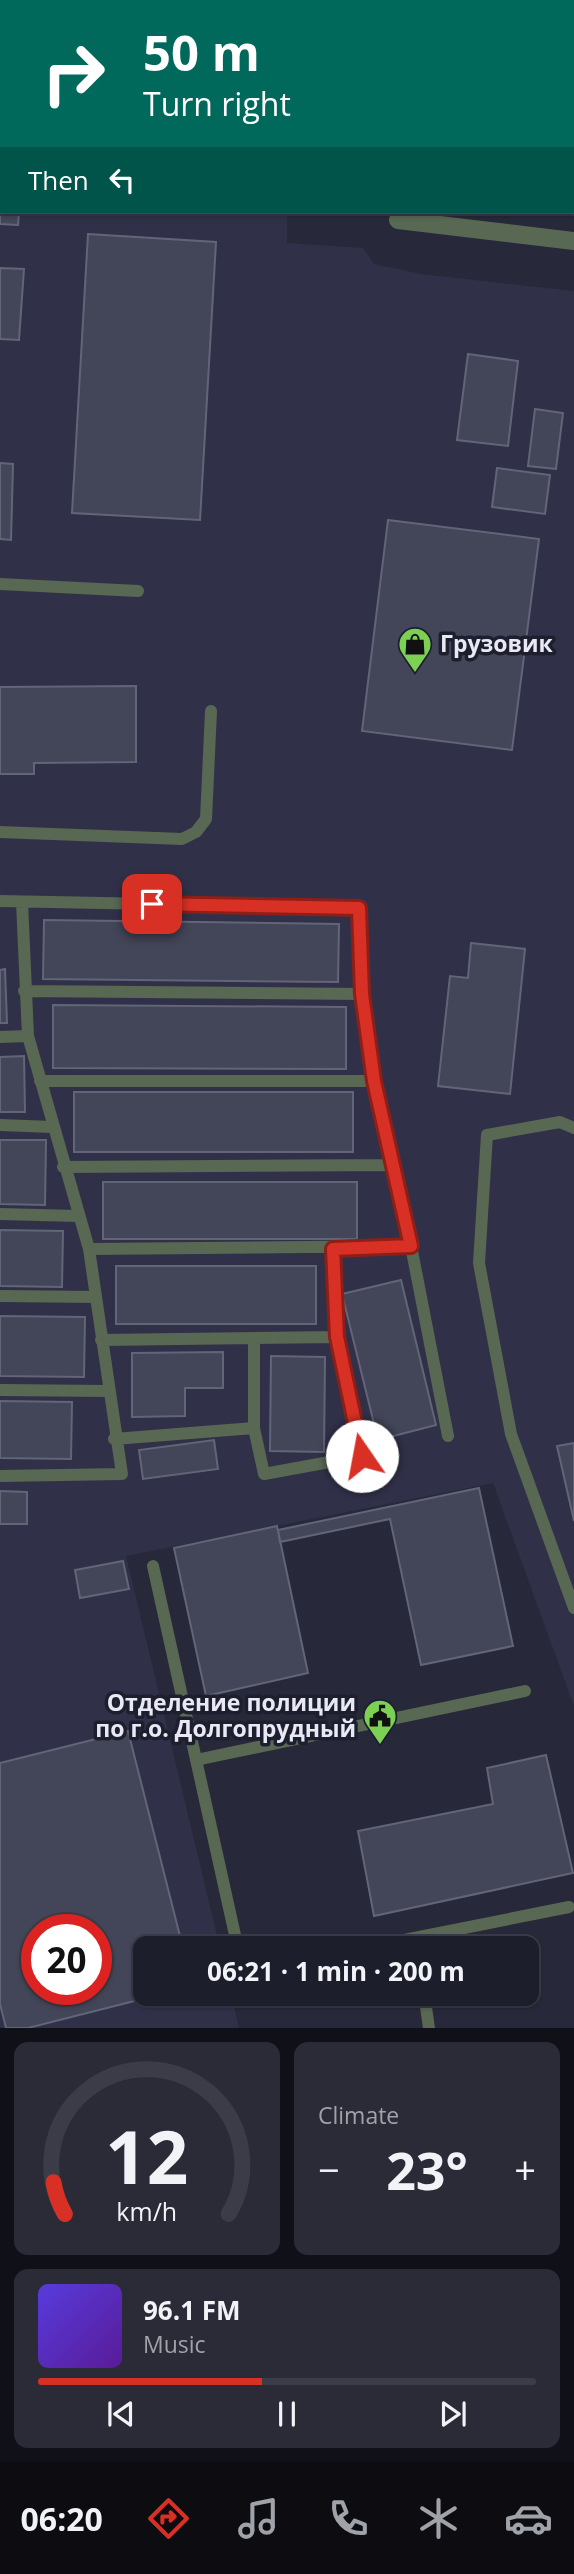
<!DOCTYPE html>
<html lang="en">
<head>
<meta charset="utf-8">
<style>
  :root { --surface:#1d1e2b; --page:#2a2b37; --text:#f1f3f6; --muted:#a0a2a9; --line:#3b3c47; --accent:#d93025 }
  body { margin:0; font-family:"Open Sans",sans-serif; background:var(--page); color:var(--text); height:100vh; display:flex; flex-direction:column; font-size:26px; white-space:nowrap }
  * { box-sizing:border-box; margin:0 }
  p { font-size:23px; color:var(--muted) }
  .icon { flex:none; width:38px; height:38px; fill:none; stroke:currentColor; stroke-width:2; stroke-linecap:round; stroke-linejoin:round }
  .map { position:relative; height:2028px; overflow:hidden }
  .panel { display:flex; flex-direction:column; gap:14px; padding:14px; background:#101018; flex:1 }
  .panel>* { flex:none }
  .top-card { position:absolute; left:0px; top:0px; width:574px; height:214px; box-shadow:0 2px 5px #0004,0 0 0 2px var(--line); background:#00695c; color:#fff; overflow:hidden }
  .speed { position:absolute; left:21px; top:1914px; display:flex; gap:14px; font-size:35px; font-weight:700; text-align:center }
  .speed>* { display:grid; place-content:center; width:91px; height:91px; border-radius:50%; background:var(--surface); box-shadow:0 2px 5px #0004,0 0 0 2px var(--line); line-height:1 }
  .speed .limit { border:10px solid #d22; background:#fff; color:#111 }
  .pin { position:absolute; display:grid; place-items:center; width:60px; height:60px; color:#fff; margin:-30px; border-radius:14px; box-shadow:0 4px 10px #0006 }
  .me { position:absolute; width:77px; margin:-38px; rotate:348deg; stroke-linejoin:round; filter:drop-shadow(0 0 5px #0008) }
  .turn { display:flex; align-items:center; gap:24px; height:147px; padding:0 28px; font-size:32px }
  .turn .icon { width:91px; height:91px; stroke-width:2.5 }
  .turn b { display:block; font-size:49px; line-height:60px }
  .then { display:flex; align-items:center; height:66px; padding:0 28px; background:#0003; gap:14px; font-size:26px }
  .big { font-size:52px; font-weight:700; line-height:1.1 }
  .panel .widget { flex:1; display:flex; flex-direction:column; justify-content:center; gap:10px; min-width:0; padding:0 24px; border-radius:14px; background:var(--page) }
  .panel .dial { align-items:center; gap:0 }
  .dial svg { height:182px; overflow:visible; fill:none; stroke:var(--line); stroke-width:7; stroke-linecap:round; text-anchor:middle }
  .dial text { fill:var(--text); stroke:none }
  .song { display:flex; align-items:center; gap:21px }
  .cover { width:84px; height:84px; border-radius:10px; background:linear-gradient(135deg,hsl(250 70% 55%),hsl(270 70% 35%)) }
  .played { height:7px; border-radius:4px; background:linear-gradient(90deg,var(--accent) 45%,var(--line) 45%) }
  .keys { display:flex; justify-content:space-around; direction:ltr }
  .heat { display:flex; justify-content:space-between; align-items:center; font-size:38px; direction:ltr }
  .panel .tiles { flex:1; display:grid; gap:14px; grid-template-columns:1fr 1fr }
  .widget:last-child { grid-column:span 2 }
  .trip { position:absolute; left:133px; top:1936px; width:406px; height:70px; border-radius:14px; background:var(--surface); box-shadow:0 2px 5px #0004,0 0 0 2px var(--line); font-weight:700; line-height:70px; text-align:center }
  .menu { display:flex; height:112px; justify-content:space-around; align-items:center; background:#0c0c11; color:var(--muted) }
  .menu .icon { width:49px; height:49px }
  .menu .current { color:var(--accent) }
  .menu b { font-size:32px; color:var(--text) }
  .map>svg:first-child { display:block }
</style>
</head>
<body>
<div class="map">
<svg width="574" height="2028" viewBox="0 0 574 2028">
  <rect width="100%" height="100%" fill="#272839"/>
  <path fill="#303148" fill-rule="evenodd" d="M0,0H574V184L572,2H2V212H287V243L363,248L374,264L421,274L574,291V1706L493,1483L126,1556L220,1948H145V1993H231L239,2028H0ZM37,1930H96V1990H37Z"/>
  <path fill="#434558" stroke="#626578" stroke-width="2" fill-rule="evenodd" d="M0,191L2,212H19L18,225L0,224Z
    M88,234L216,242L200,520L72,513Z
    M0,268L24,269L19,340L0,339Z
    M468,354L518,361L508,446L457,440Z
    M535,409L563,413L556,469L528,466Z
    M0,463L13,464L11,540L0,539Z
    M497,468L550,475L545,514L492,507Z
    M388,520L539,539L512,750L362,731Z
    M136,686V762L34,763V774H0V687Z
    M44,920L339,924L338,982L43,979Z
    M471,943L525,949L510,1094L438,1086L450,976L468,978Z
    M5,969L7,1023H0V970Z
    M53,1005L346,1007V1069L53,1068Z
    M24,1056L25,1112H0V1057Z
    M74,1092H353V1152H74Z
    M0,1140H46L45,1205L0,1204Z
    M103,1182H357V1239H103Z
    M0,1230L63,1231L62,1287L0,1286Z
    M116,1266H316V1324H116Z
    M401,1280L436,1425L378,1440L342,1294Z
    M0,1316L85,1317L84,1377L0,1376Z
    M223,1352V1388H185V1416L132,1417V1353Z
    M271,1356L325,1357L324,1452L270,1451Z
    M0,1401L72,1402L71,1459L0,1458Z
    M214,1440L218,1469L143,1479L139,1450Z
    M574,1443V1521L557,1446Z
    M479,1488L513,1646L421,1665L390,1519L280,1542L278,1530Z
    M0,1491L27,1492V1524H0Z
    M277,1526L308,1673L206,1696L174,1548Z
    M123,1561L129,1589L80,1598L75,1570Z
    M128,1731L183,1948H145V1993H166L28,2028H6L0,2004V1763ZM37,1930H96V1990H37Z
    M546,1755L573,1873L374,1916L358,1831L493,1804L487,1768Z"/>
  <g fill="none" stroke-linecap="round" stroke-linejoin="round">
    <path stroke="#586853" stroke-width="12" d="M0,584L138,591
      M0,832L182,839L196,832L206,819L211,711
      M0,901L359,908L362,994L374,1081L411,1246L448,1436
      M24,991L362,994
      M0,1037L28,1036
      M40,1081H374
      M0,1125L52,1127
      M574,1128L560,1122L487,1135L479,1263L511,1434L574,1608
      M63,1167L394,1165
      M0,1214L78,1216
      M89,1249L411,1246
      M0,1296L96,1297
      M254,1339V1428L264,1474L362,1456L337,1337L333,1249
      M101,1340L337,1337
      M0,1390L108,1391
      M114,1439L254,1428
      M0,1476L122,1474L89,1249L28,1036L22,902
      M153,1566L237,1944L241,1948
      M196,1760L525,1691
      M364,1948L569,1907
      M424,1993L429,2028"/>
    <path stroke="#586853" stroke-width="18" d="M398,220L574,241"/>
  </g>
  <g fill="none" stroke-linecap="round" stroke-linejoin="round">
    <defs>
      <path id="route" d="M152,904L359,908L362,994L374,1081L411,1246L333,1249L337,1337L362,1456"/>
    </defs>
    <use href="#route" stroke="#8d1f18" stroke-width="18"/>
    <use href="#route" stroke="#d93025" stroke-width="12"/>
  </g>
  <defs>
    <symbol id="shop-pin" viewBox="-11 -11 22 30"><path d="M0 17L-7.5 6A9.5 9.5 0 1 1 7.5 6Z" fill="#7cd155" stroke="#1d1f2f"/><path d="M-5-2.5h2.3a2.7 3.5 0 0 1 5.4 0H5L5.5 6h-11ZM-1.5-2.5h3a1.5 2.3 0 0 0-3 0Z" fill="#111"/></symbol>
    <symbol id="civic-pin" viewBox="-11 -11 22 30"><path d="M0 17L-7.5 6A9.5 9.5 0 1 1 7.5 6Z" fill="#7cd155" stroke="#1d1f2f"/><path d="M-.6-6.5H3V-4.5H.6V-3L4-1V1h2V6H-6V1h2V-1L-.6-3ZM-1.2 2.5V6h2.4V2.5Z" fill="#111"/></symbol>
  </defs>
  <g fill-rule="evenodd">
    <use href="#shop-pin" x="396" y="625" width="38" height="52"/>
    <use href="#civic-pin" x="361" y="1697" width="38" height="52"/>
  </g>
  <g text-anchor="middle" stroke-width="7" stroke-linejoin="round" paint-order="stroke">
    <g font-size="23" font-weight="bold" fill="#e8e9f5" stroke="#1d1f2f" text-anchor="start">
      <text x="440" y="652">Грузовик</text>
      <text x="356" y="1711" text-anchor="end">Отделение полиции<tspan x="356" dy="26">по г.о. Долгопрудный</tspan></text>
    </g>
  </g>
</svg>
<div class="speed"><div class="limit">20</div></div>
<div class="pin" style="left:152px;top:904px;background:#d93025"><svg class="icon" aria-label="arrive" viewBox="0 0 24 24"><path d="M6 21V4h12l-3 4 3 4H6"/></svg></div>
<svg class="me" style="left:362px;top:1456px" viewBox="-20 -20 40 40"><circle r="19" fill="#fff"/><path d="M0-13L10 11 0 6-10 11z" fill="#d93025"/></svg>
<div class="trip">06:21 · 1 min · 200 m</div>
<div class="top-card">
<div class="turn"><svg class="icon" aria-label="right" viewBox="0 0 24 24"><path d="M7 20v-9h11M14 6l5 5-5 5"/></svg><div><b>50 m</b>Turn right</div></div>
<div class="then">Then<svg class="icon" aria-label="left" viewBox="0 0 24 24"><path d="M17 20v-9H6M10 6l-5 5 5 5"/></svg></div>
</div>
</div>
<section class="panel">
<div class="tiles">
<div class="widget dial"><svg viewBox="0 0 100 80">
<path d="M14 69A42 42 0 1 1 86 69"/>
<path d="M14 69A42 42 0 0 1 9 55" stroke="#d93025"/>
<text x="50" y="56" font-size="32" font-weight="700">12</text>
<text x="50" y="72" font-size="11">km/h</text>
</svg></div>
<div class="widget"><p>Climate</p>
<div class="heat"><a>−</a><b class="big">23°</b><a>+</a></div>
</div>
<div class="widget">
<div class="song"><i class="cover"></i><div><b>96.1 FM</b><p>Music</p></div></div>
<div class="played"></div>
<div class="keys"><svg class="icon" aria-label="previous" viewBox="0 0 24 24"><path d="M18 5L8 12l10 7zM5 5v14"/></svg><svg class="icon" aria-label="pause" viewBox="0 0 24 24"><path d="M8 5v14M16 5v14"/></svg><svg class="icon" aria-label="next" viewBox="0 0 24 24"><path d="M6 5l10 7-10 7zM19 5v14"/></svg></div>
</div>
</div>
</section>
<nav class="menu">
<b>06:20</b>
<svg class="icon current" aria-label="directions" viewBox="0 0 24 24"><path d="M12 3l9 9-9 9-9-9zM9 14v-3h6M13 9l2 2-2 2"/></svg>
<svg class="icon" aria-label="music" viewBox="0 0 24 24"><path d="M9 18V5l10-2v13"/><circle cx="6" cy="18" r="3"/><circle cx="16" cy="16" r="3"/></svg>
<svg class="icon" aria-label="phone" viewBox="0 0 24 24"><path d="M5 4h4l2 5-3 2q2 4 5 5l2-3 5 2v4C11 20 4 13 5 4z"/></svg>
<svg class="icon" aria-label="climate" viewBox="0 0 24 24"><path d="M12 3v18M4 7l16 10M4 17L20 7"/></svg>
<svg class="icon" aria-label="car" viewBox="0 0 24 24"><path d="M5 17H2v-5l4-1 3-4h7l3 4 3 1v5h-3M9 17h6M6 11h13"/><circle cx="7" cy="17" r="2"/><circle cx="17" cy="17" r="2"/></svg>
</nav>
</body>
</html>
